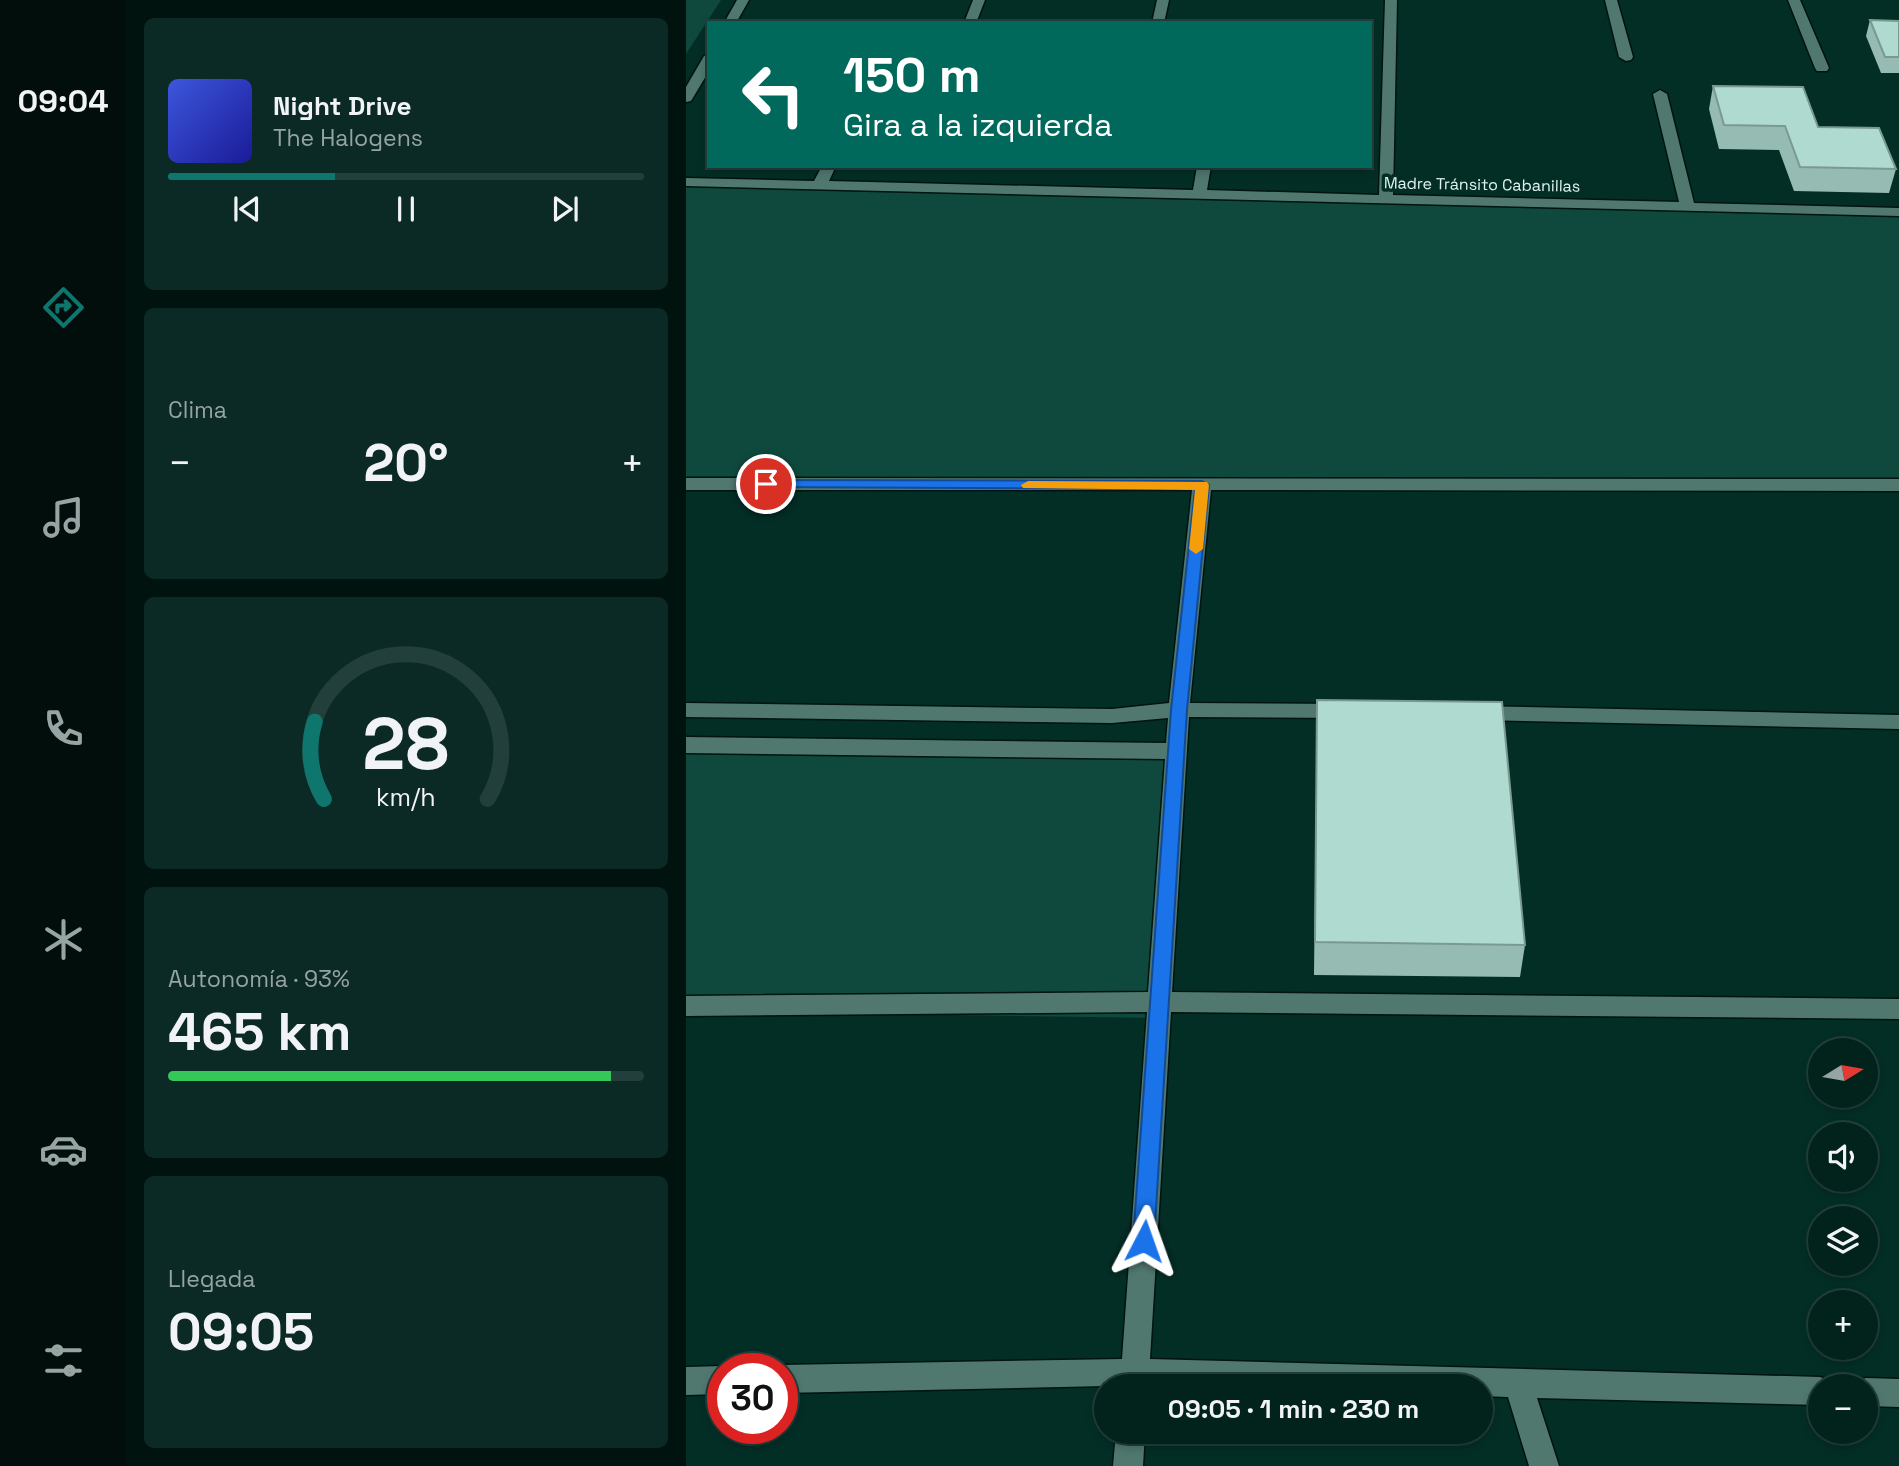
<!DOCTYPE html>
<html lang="es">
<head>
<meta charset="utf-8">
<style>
  :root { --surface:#02221c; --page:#0c2a25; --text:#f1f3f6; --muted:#96a4a3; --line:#233f3b; --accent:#0f766e }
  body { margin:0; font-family:"Space Grotesk",sans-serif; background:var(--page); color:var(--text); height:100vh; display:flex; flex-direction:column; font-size:26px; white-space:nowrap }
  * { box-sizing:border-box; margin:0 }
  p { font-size:23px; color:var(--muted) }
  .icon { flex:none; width:38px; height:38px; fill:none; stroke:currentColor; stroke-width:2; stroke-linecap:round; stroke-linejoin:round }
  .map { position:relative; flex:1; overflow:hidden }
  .drawer { display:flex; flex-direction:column; gap:18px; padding:18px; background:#01130f; width:560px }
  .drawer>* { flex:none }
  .banner { position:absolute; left:21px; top:21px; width:665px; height:147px; border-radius:0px; box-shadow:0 4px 10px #0003,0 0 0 2px var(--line); background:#00695c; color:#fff; overflow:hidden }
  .needle { width:46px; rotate:79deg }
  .fabs { position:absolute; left:1122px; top:1038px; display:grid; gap:14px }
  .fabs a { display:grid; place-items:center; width:70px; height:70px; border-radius:50%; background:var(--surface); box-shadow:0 4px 10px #0003,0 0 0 2px var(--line); font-size:35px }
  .speed { position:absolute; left:21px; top:1353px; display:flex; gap:14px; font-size:35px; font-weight:700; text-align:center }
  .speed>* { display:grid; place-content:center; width:91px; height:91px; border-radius:50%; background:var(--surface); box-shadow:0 4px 10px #0003,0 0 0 2px var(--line); line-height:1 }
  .speed .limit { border:10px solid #d22; background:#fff; color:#111 }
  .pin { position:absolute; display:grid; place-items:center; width:60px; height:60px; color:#fff; margin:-30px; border:4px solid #fff; border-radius:50%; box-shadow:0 2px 7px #0007 }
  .me { position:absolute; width:77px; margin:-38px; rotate:4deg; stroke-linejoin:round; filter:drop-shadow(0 0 5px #0008) }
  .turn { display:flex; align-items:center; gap:24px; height:147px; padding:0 21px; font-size:32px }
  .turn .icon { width:91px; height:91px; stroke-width:2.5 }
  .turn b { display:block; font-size:49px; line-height:60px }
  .big { font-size:52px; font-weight:700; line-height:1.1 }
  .drawer .widget { flex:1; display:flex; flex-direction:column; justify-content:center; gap:10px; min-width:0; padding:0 24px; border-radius:10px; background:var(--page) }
  .drawer .dial { align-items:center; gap:0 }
  .dial svg { height:182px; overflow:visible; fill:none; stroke:var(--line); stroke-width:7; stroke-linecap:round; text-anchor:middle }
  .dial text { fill:var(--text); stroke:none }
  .song { display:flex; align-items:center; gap:21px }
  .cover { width:84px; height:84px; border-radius:10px; background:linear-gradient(135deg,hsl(230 70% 55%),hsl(240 70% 35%)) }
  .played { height:7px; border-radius:4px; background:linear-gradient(90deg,var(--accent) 35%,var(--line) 35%) }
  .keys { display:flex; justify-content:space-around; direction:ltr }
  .heat { display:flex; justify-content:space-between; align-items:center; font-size:38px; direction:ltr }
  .charge { height:10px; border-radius:5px; background:linear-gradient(90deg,#34c759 93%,var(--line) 0) }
  .trip { position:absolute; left:408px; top:1374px; width:399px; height:70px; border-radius:35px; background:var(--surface); box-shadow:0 4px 10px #0003,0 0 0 2px var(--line); font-weight:700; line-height:70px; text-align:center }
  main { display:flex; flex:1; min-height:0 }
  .tab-bar { display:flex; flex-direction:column; width:126px; justify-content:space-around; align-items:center; background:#010e0b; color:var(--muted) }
  .tab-bar .icon { width:49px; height:49px }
  .tab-bar .selected { color:var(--accent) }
  .tab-bar b { font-size:32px; color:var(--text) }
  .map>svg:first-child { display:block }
</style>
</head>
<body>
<main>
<nav class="tab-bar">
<b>09:04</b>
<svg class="icon selected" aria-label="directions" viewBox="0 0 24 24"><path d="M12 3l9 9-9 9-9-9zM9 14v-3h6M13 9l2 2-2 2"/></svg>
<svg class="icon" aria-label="music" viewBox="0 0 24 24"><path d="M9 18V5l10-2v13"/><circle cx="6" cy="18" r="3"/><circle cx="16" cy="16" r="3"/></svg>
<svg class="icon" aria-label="phone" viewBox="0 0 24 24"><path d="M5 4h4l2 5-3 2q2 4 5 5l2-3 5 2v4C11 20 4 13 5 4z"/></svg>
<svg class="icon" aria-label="climate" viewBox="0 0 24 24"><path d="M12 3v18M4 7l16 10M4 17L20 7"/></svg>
<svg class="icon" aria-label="car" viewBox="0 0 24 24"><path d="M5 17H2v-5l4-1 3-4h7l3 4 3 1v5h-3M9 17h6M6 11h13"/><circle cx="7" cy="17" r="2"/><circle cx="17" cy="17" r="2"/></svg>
<svg class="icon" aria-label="filters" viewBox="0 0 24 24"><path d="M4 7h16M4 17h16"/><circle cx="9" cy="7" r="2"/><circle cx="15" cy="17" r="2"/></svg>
</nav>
<section class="drawer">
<div class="widget">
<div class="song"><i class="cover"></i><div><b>Night Drive</b><p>The Halogens</p></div></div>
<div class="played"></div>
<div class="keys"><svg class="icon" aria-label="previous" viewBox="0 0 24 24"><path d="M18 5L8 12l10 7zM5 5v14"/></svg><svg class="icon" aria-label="pause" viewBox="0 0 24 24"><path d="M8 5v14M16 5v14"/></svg><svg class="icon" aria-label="next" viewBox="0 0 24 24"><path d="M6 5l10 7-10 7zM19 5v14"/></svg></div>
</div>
<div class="widget"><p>Clima</p>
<div class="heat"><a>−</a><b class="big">20°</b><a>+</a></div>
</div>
<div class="widget dial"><svg viewBox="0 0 100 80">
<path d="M14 69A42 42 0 1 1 86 69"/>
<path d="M14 69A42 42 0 0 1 10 35" stroke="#0f766e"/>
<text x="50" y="56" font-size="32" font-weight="700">28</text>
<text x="50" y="72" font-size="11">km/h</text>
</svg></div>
<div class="widget"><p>Autonomía · 93%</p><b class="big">465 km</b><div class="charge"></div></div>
<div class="widget"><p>Llegada</p><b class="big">09:05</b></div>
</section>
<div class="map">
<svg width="1213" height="1466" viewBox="0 0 1213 1466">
  <rect width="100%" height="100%" fill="#032e26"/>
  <path fill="#0f493e" d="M0,0H35L0,54Z
    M0,186L1213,215V484L0,481Z
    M0,746L489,752L473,1018L0,1011Z"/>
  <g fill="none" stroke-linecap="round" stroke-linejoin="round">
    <defs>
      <path id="street" d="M51,0H63L50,23H38Z
        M287,0H299L290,23H278Z
        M471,0H483L478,23H466Z
        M699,0H711L707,195L993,202L967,94L974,90L981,94L1008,203L1213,208V216L0,186V178L128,181L136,166H150L143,181L507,190L511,166H525L521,190L693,195Z
        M919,0H931L947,57L945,60L940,61L933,57Z
        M1102,0H1114L1143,68L1141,71H1131L1129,68Z
        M23,55V71L5,101L0,102V87L18,56Z
        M0,478L1213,479V491L525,490L504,703L659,704L666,706L669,711L666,716L659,718L503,717L486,992L1213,999V1019L485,1012L464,1359L1134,1377L1144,1381L1146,1386H1134V1405L851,1398L873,1466H843L822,1397L794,1396V1386H420L96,1393V1368H87L96,1365L436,1359L461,1012L0,1016V996L462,992L479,759L0,753V737L480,743L482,718L426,723L0,717V703L426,709L483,703L506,490H0Z
        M789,706L1213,715V729L789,720L782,718L779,713L782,708Z
        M37,1366L43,1368H37V1394L0,1395V1367Z
        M1180,1378L1213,1379V1407L1180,1406V1386H1168L1170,1382Z
        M430,1432H459L457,1466H427Z"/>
    </defs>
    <use href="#street" stroke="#01140f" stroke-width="3"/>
    <use href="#street" fill="#50786e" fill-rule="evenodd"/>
  </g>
  <path fill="#96bbb2" d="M1184,20L1213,21V73H1195L1180,36Z
    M1027,86L1132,127L1210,169L1203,193L1108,191L1093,150L1033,149L1023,109Z
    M631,700L839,945L834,977L628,975Z"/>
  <path fill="#afdacf" stroke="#7a9991" stroke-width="2" d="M1184,20L1213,21V57H1199Z
    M1027,86L1117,87L1132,127L1193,128L1210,169L1114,167L1099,126L1038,125Z
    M631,700L816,702L839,945L629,942Z"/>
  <path fill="#1a73e8" stroke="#114b97" stroke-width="2" d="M80,480L516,481L523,485L501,710L468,1241L465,1247L458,1250L450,1247L447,1241L485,710L509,489L75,487V481Z"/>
  <path fill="#f59e0b" d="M342,481L521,482L523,485L517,549L510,554L503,549L509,490L337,488L335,485Z"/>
  <g text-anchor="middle" stroke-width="7" stroke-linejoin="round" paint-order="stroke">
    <g font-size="16" fill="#def3ed" stroke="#032e26">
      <text transform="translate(796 184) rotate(1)" y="6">Madre Tránsito Cabanillas</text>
    </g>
  </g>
</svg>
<div class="fabs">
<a><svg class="needle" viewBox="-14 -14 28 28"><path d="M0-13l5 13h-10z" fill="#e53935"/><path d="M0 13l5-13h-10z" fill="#96a4a3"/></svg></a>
<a><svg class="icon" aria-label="sound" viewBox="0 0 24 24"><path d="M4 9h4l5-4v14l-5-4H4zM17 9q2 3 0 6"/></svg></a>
<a><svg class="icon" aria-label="layers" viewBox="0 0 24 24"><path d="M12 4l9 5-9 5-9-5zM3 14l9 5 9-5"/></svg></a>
<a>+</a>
<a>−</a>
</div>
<div class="speed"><div class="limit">30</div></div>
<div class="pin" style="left:80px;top:484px;background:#d93025"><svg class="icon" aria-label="arrive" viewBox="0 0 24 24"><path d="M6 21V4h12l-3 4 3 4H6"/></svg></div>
<svg class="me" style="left:458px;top:1241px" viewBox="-20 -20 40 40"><path d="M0-17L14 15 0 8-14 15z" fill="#1a73e8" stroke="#fff" stroke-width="4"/></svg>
<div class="trip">09:05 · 1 min · 230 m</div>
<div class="banner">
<div class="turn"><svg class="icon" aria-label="left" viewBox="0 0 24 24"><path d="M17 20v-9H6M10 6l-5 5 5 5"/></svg><div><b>150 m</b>Gira a la izquierda</div></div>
</div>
</div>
</main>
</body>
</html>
